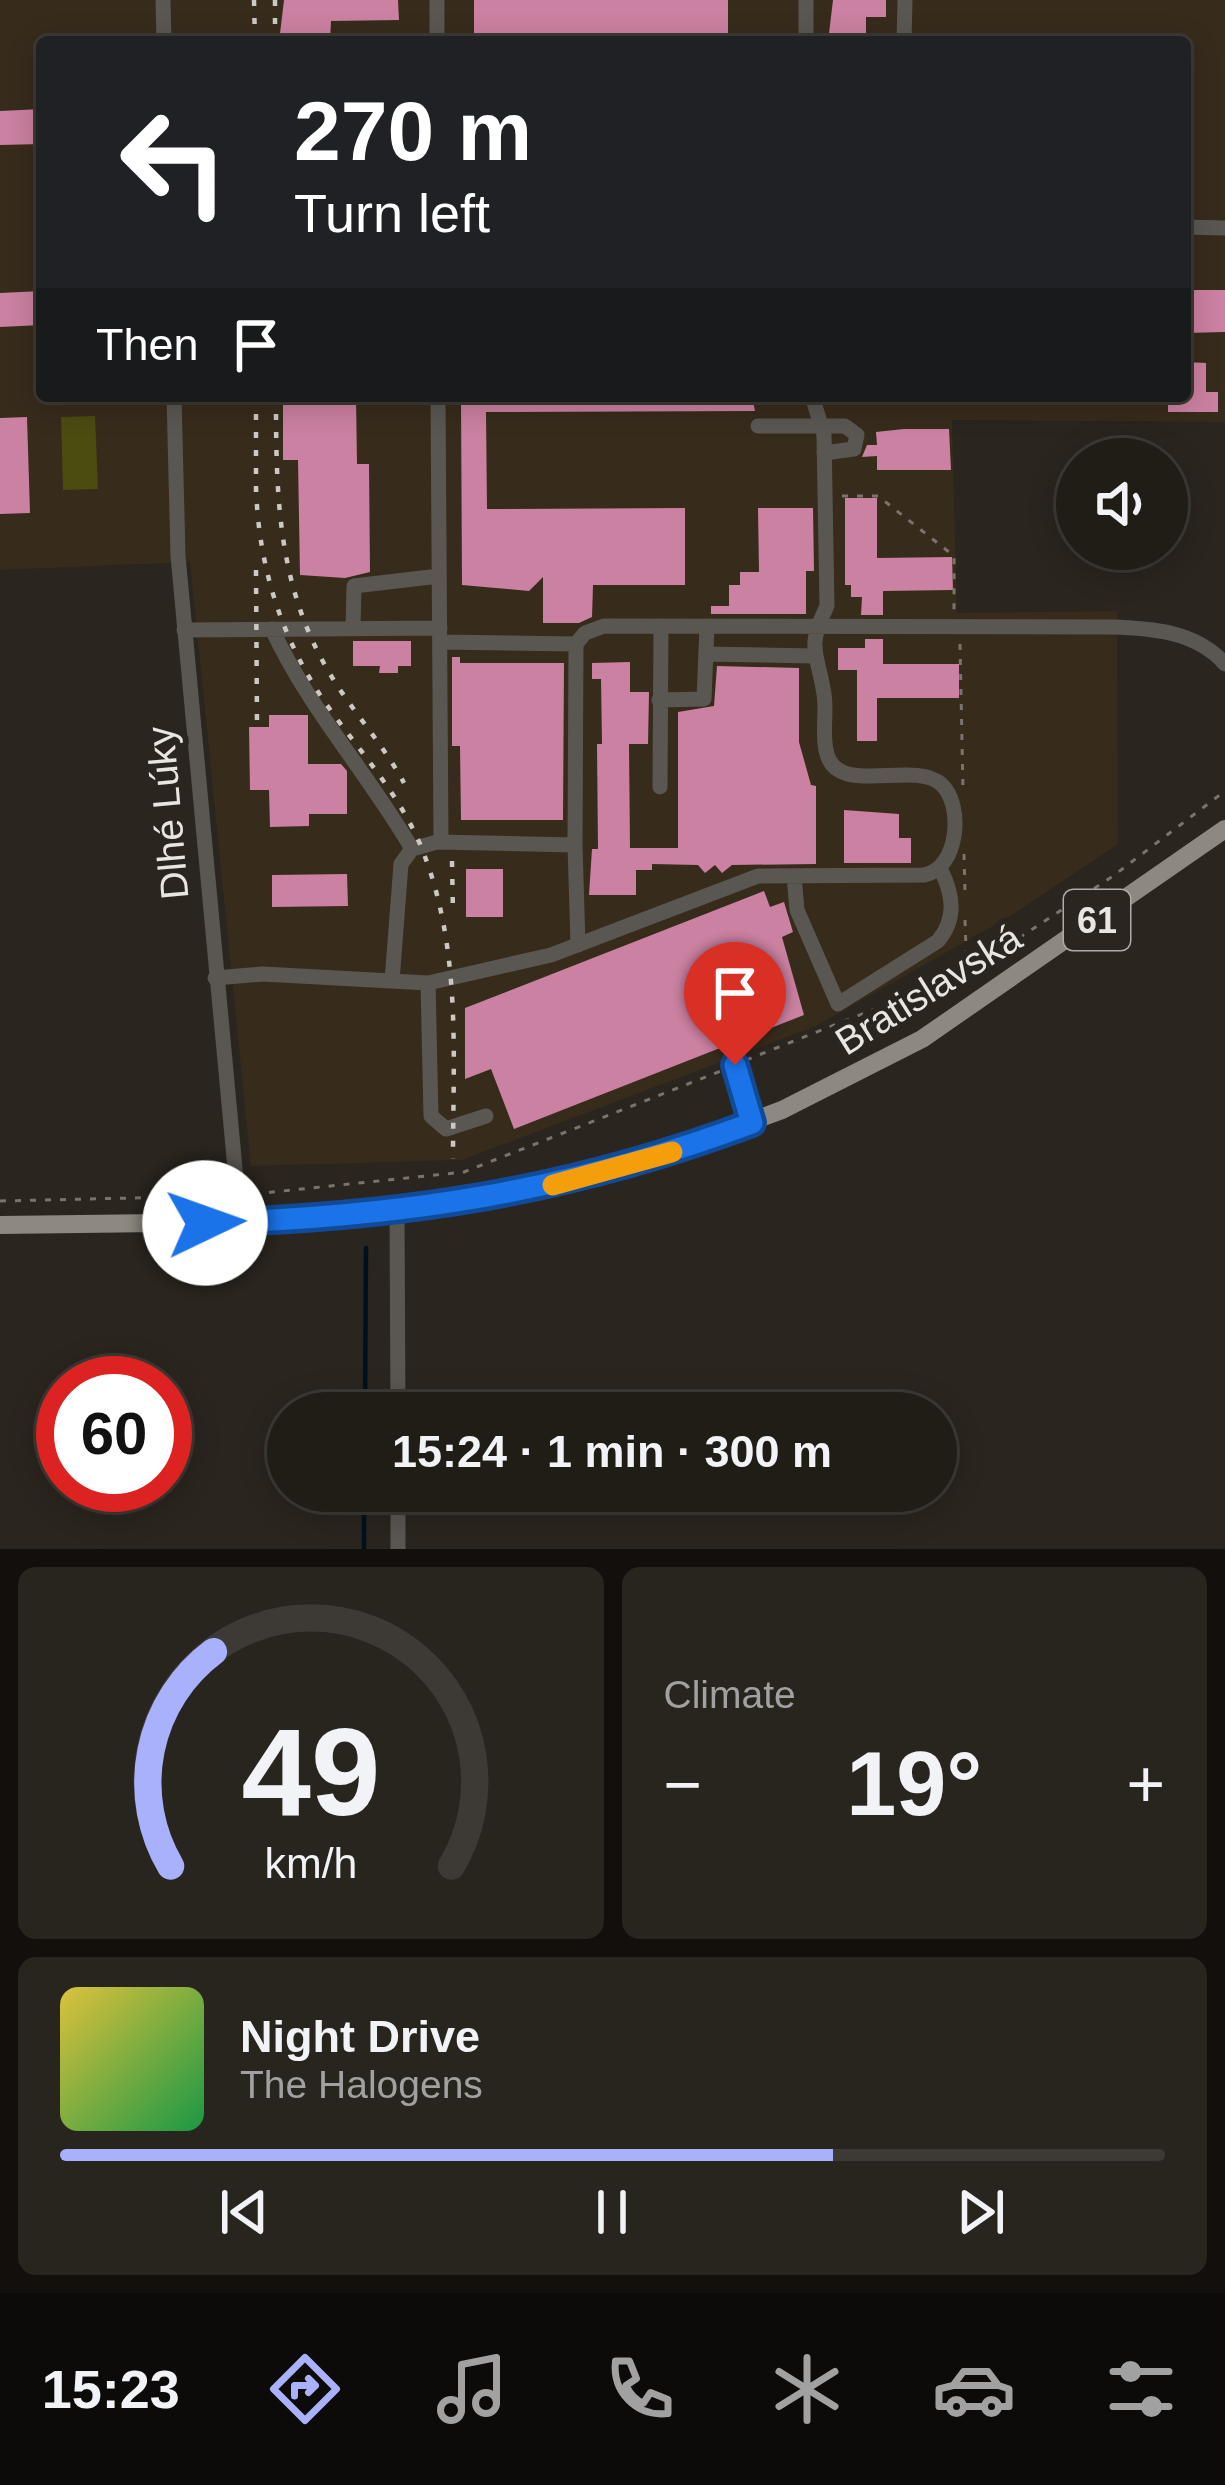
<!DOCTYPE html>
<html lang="en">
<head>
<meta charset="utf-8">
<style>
  :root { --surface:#201c16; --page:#28251f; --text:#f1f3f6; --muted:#a2a1a1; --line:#3d3a35; --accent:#a9b0fc }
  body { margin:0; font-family:Helvetica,sans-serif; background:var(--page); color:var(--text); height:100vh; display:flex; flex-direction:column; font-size:45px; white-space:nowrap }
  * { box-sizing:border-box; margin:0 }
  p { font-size:39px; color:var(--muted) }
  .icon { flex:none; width:66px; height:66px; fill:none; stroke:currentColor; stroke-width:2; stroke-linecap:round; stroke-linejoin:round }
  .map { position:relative; height:1549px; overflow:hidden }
  .drawer { display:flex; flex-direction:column; gap:18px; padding:18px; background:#120f0c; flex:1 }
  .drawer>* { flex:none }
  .hud { position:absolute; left:36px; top:36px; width:1155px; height:366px; border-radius:12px; box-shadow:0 6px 30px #0003,0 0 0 3px var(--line); background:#202124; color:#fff; overflow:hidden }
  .buttons { position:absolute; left:1056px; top:438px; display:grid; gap:24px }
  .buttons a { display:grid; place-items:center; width:132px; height:132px; border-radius:50%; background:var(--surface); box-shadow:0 6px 30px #0003,0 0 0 3px var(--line); font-size:60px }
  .speed { position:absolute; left:36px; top:1356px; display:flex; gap:24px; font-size:60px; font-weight:700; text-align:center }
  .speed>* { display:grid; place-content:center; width:156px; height:156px; border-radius:50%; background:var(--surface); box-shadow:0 6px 30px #0003,0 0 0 3px var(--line); line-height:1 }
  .speed .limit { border:18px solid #d22; background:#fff; color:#111 }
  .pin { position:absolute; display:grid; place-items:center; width:102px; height:102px; color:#fff; margin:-123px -51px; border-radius:50% 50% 50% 0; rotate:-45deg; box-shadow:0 0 12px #0007 }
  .pin .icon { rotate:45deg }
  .me { position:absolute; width:132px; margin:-66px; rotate:87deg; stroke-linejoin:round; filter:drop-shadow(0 0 9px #0008) }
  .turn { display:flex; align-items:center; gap:42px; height:252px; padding:0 60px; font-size:54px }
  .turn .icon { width:156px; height:156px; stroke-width:2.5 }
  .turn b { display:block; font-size:84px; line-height:102px }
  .then { display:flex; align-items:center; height:114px; padding:0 60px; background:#0003; gap:24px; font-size:45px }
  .big { font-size:90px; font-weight:800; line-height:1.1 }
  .drawer .card { flex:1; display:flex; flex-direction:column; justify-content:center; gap:18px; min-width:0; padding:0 42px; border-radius:18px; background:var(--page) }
  .drawer .dial { align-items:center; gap:0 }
  .dial svg { height:312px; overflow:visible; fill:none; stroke:var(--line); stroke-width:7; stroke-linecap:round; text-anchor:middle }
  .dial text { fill:var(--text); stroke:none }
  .song { display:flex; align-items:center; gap:36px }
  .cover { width:144px; height:144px; border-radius:18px; background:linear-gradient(135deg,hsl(50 70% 55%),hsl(140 70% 35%)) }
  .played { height:12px; border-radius:6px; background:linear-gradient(90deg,var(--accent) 70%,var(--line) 70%) }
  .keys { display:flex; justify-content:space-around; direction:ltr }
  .heat { display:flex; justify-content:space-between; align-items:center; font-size:66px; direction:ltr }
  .drawer .tiles { flex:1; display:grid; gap:18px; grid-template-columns:1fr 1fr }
  .card:last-child { grid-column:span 2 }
  .trip { position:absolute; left:267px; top:1392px; width:690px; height:120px; border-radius:60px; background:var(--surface); box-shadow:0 6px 30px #0003,0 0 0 3px var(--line); font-weight:800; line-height:120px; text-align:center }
  .tab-bar { display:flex; height:192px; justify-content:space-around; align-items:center; background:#0d0b09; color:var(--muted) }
  .tab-bar .icon { width:84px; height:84px }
  .tab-bar .current { color:var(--accent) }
  .tab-bar b { font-size:54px; color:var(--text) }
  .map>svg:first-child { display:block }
</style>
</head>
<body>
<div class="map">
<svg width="1225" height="1549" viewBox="0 0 1225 1549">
  <rect width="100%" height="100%" fill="#2a251e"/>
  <path fill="#372b1c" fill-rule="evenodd" d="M0,0H1225V422L952,420L957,613L1117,611L1118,844L1009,917L816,1026L462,1160L251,1166L190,562L0,570ZM42,42H1185V396H42Z"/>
  <path fill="#4a4c10" d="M95,416L98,489L63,490L61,417Z"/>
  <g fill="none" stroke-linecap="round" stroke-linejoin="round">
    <path stroke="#00111d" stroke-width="4.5" d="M365,1413L366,1248
      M364,1549V1491"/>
  </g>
  <path fill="#cb81a1" d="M284,0H398L399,20L331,21L330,42H279Z
    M474,0H728V42H474Z
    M833,0H886V17H866V42H828Z
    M42,109V144L0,145V111Z
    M1185,290H1225V332L1185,333Z
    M42,291V325L0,327V293Z
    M1185,362L1206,363V392H1218V412H1168V396H1185Z
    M283,396H356L357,464H369L370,572L345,578L300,575L298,460H283Z
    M461,396H752L755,411L486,412L487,509L685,508V585H593L592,617L579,623H543V577L529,591L462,585Z
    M27,417L30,513L0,514V418Z
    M904,429H949L951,470H877V456L862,457L867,445H877L876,432Z
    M845,498H877V558L952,557L953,590L883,591V615H861L862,597H851V585H845Z
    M758,508H813L814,571H806V614H711V606H729V585H740V572H759Z
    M865,639H883V664H959V698H877V741H857V670H838V648H865Z
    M353,641H411V666H398V673H379L380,666H353Z
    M452,657H460V663H564L563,820H461L460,746H452Z
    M630,662V692H649L648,744H629L630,848H678V712L714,706L717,666L799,668V742L811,785L816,786V864L732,865L722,873L715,865L705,873L698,865L652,864V870H636V895H589L592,849H598L597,744H602L601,679H592V663Z
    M269,715H308V764H341L347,771V814H309V826L270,827L269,790H250L249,727H269Z
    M844,810L899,814V838H911V863H844Z
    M466,869H503V917H466Z
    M347,874L348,906L272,907V875Z
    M764,891L770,907L784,902L793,932L782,937L804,1015L514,1129L491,1069L465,1079V1008Z"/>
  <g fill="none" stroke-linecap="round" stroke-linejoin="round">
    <path stroke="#79756e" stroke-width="3" stroke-dasharray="6 9" stroke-linecap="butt" d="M842,496H878L954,556V610
      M960,644L963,790
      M964,854L965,892
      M965,920L967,978
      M746,1060L966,973L1113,876L1225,791
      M254,1194L464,1172L721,1071
      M0,1201L220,1196"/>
    <path stroke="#5a5753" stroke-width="15" d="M163,0L164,42
      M806,0V42
      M437,42V0
      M904,42L905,0
      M1185,227L1225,228
      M174,396L178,556L240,1222
      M368,396H438
      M438,397L441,842
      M758,426H845L857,435L854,449L824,453
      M353,628L354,586L439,576
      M272,629C309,709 368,773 412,849
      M184,630L440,628
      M440,642L576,644L575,845
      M576,644L585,633L604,626L1110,627C1151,628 1196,631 1225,664
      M706,654L813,656
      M659,700L704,699L707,626
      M660,787L661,626
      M794,876L797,910L838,1004L938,941C957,918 953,895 941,870
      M215,978L263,974L428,983L551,955L758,876L924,875C959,869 964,804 941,784C912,759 834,799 826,750C822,731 827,712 824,694C817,650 806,649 827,606L824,435L812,396
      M392,981L401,864L412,849L437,842L575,845L578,945
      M428,983L431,1116L446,1129L486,1116
      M735,1065L752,1123
      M397,1210L398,1413
      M398,1491V1549"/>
    <path stroke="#8d8880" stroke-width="18" d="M0,1225L240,1222L397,1210L486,1199L632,1165L782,1110L922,1039L1225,829"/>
    <path stroke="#ccc8c3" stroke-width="4.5" stroke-dasharray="6 12" stroke-linecap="butt" d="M254,0L255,42
      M275,0V42
      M256,396V498
      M276,396C276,492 277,581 326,667C349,708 382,742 404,783
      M256,486C258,566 282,642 329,708C361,753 398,793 420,844C462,945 453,1053 453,1159
      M256,570L257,724
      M452,861L453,915"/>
  </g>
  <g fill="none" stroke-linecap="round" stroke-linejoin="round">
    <defs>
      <path id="route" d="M205,1223C401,1217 568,1192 752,1123L735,1065"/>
    </defs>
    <use href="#route" stroke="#114b97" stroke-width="30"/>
    <use href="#route" stroke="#1a73e8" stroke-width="21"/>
    <path stroke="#f59e0b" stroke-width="21" d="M553,1185L672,1152"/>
  </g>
  <g text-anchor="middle" stroke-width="12" stroke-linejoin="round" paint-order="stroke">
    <rect fill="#2a251e" stroke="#b0aba6" stroke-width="3" x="1064" y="890" width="66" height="60" rx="9"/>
    <g font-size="36" font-weight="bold" fill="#e9e5e0">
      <text x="1097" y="933">61</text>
    </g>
    <g font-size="39" fill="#e9e5e0" stroke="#2a251e">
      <text transform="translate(167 813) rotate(-95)" y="14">Dlhé Lúky</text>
      <text transform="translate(928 989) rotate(-32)" y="14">Bratislavská</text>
    </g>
  </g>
</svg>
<div class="buttons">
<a><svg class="icon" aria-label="sound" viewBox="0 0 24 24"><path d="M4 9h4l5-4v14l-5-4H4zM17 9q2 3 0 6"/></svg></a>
</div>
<div class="speed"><div class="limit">60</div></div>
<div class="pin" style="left:735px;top:1065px;background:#d93025"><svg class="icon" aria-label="arrive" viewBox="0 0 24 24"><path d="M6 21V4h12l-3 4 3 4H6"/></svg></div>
<svg class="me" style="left:205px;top:1223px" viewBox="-20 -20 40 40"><circle r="19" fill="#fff"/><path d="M0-13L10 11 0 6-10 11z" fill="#1a73e8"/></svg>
<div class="trip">15:24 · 1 min · 300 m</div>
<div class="hud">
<div class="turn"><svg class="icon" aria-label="left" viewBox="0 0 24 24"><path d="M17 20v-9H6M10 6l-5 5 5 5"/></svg><div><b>270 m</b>Turn left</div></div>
<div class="then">Then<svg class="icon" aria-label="arrive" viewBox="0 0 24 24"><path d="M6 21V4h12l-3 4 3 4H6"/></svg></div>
</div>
</div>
<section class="drawer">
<div class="tiles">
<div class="card dial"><svg viewBox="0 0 100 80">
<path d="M14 69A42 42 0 1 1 86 69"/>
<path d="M14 69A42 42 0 0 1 25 14" stroke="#a9b0fc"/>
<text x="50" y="56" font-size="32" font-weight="700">49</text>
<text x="50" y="72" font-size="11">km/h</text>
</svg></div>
<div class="card"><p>Climate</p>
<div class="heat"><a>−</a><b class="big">19°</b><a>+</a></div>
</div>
<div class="card">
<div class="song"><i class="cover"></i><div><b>Night Drive</b><p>The Halogens</p></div></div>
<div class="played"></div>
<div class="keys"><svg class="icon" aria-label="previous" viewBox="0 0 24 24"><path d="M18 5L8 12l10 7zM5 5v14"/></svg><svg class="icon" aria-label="pause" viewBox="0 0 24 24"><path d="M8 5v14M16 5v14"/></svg><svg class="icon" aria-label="next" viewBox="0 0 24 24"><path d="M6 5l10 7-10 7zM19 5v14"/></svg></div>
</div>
</div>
</section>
<nav class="tab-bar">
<b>15:23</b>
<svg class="icon current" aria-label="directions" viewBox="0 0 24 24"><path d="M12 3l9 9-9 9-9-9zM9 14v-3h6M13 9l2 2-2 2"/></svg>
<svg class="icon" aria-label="music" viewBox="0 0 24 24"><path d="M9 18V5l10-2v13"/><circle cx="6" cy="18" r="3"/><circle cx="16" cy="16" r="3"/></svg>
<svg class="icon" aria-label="phone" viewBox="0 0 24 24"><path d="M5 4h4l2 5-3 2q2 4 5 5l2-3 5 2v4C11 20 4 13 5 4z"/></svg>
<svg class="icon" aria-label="climate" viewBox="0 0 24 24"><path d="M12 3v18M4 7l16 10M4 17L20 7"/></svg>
<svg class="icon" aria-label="car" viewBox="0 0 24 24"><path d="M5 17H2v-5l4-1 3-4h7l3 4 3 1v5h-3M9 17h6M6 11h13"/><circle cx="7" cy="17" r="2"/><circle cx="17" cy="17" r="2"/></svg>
<svg class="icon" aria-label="filters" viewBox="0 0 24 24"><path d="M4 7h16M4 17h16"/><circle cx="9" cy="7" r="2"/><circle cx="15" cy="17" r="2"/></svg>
</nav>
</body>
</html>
